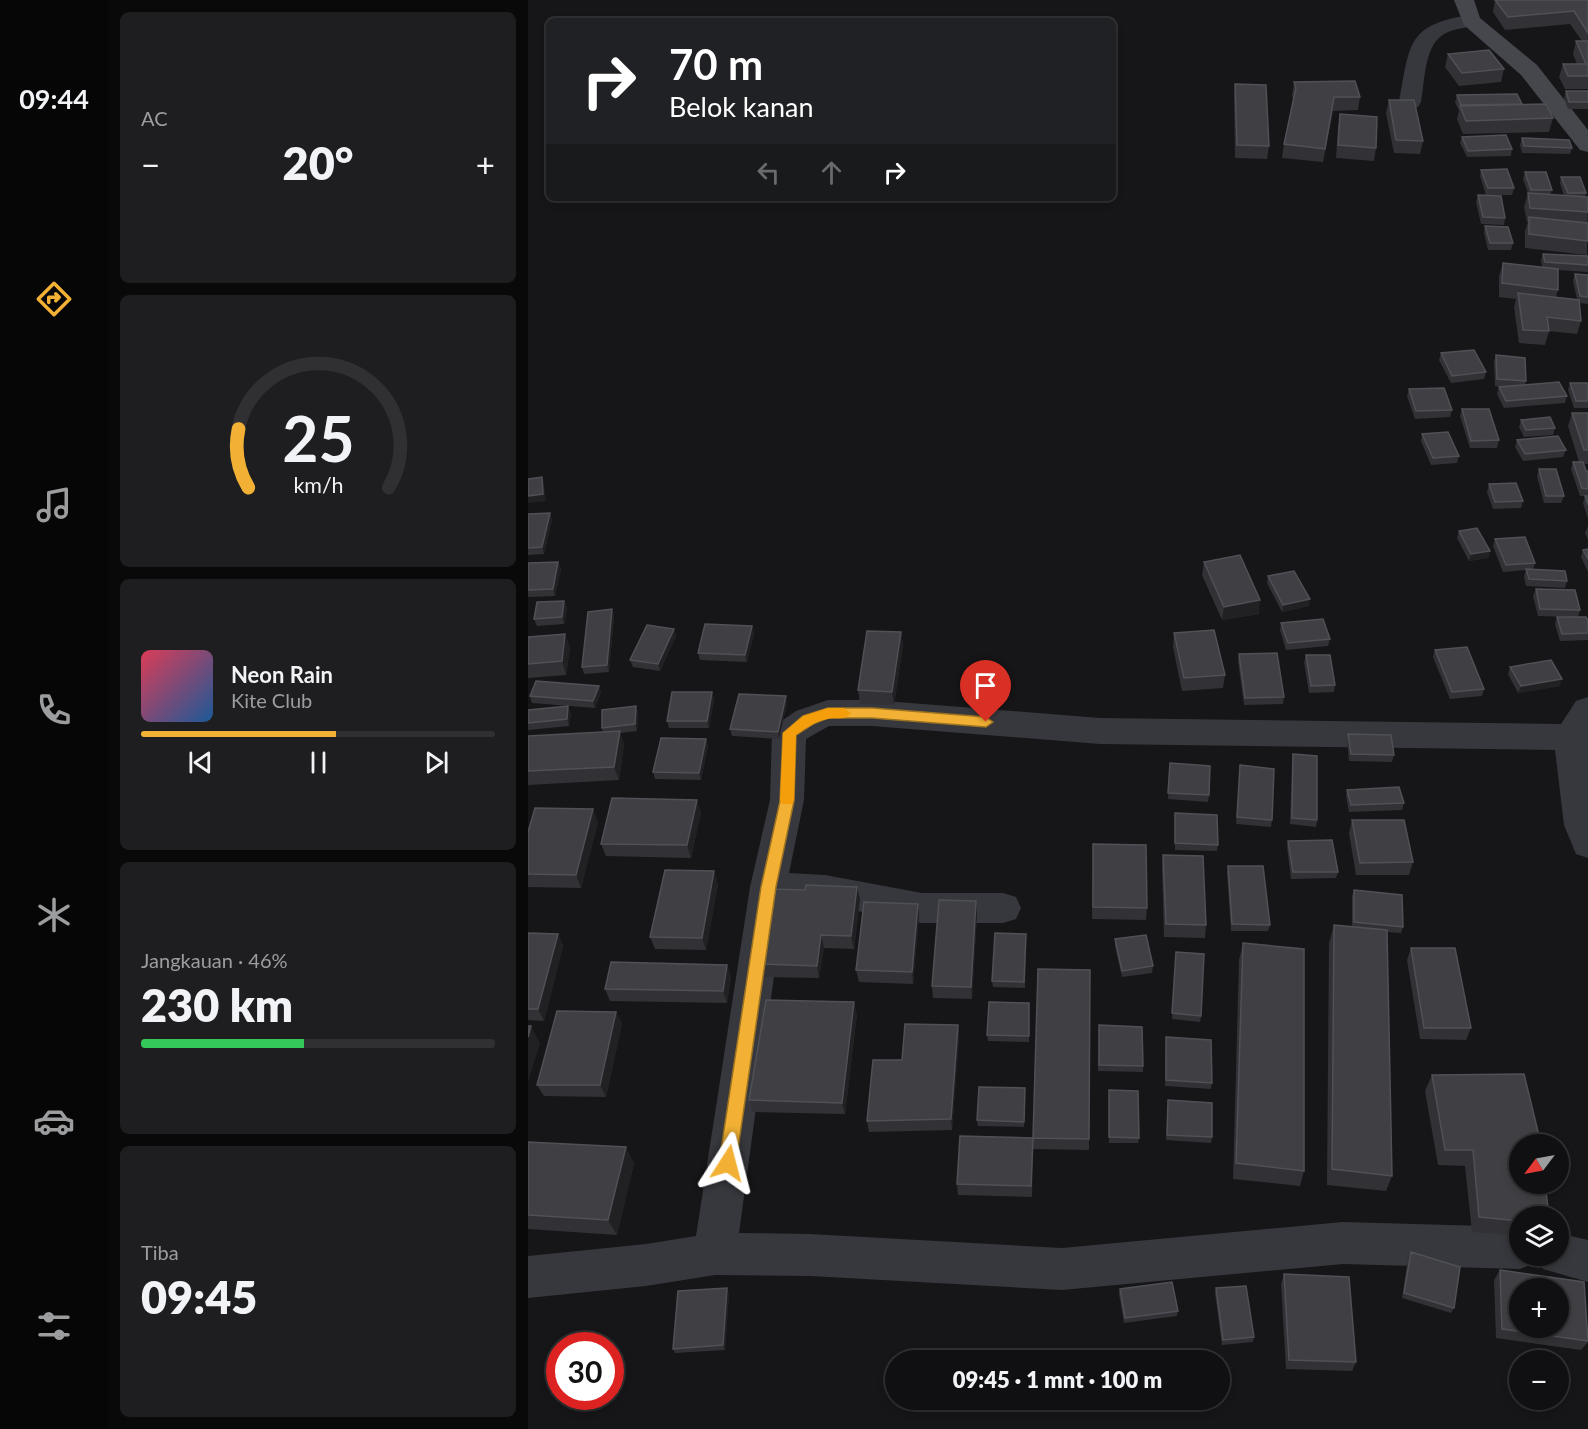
<!DOCTYPE html>
<html lang="id">
<head>
<meta charset="utf-8">
<style>
  :root { --surface:#101012; --page:#1e1e20; --text:#f1f3f6; --muted:#9c9d9f; --line:#303032; --accent:#f2b134 }
  body { margin:0; font-family:Lato,sans-serif; background:var(--page); color:var(--text); height:100vh; display:flex; flex-direction:column; font-size:22px; white-space:nowrap }
  * { box-sizing:border-box; margin:0 }
  p { font-size:20px; color:var(--muted) }
  .icon { flex:none; width:33px; height:33px; fill:none; stroke:currentColor; stroke-width:2; stroke-linecap:round; stroke-linejoin:round }
  .map { position:relative; flex:1; overflow:hidden }
  .details { display:flex; flex-direction:column; gap:12px; padding:12px; background:#09090a; width:420px }
  .details>* { flex:none }
  .guide { position:absolute; left:18px; top:18px; width:570px; height:183px; border-radius:9px; box-shadow:0 3px 9px #0003,0 0 0 2px var(--line); background:#202124; color:#fff; overflow:hidden }
  .needle { width:39px; rotate:238deg }
  .fabs { position:absolute; left:981px; top:1134px; display:grid; gap:12px }
  .fabs a { display:grid; place-items:center; width:60px; height:60px; border-radius:50%; background:var(--surface); box-shadow:0 3px 9px #0003,0 0 0 2px var(--line); font-size:30px }
  .speed { position:absolute; left:18px; top:1332px; display:flex; gap:12px; font-size:30px; font-weight:700; text-align:center }
  .speed>* { display:grid; place-content:center; width:78px; height:78px; border-radius:50%; background:var(--surface); box-shadow:0 3px 9px #0003,0 0 0 2px var(--line); line-height:1 }
  .speed .limit { border:9px solid #d22; background:#fff; color:#111 }
  .pin { position:absolute; display:grid; place-items:center; width:51px; height:51px; color:#fff; margin:-62px -26px; border-radius:50% 50% 50% 0; rotate:-45deg; box-shadow:0 0 6px #0007 }
  .pin .icon { rotate:45deg }
  .me { position:absolute; width:66px; margin:-33px; rotate:9deg; stroke-linejoin:round; filter:drop-shadow(0 0 4px #0008) }
  .turn { display:flex; align-items:center; gap:21px; height:126px; padding:0 24px; font-size:27px }
  .turn .icon { width:78px; height:78px; stroke-width:2.5 }
  .turn b { display:block; font-size:42px; line-height:51px }
  .lanes { display:flex; align-items:center; height:57px; padding:0 24px; background:#0003; justify-content:center; gap:30px; direction:ltr }
  .lanes .off { opacity:.35 }
  .big { font-size:45px; font-weight:800; line-height:1.1 }
  .details .tile { flex:1; display:flex; flex-direction:column; justify-content:center; gap:9px; min-width:0; padding:0 21px; border-radius:9px; background:var(--page) }
  .details .dial { align-items:center; gap:0 }
  .dial svg { height:156px; overflow:visible; fill:none; stroke:var(--line); stroke-width:7; stroke-linecap:round; text-anchor:middle }
  .dial text { fill:var(--text); stroke:none }
  .song { display:flex; align-items:center; gap:18px }
  .cover { width:72px; height:72px; border-radius:9px; background:linear-gradient(135deg,hsl(350 70% 55%),hsl(210 70% 35%)) }
  .played { height:6px; border-radius:3px; background:linear-gradient(90deg,var(--accent) 55%,var(--line) 55%) }
  .keys { display:flex; justify-content:space-around; direction:ltr }
  .heat { display:flex; justify-content:space-between; align-items:center; font-size:33px; direction:ltr }
  .charge { height:9px; border-radius:4px; background:linear-gradient(90deg,#34c759 46%,var(--line) 0) }
  .trip { position:absolute; left:357px; top:1350px; width:345px; height:60px; border-radius:30px; background:var(--surface); box-shadow:0 3px 9px #0003,0 0 0 2px var(--line); font-weight:800; line-height:60px; text-align:center }
  main { display:flex; flex:1; min-height:0 }
  .menu { display:flex; flex-direction:column; width:108px; justify-content:space-around; align-items:center; background:#060607; color:var(--muted) }
  .menu .icon { width:42px; height:42px }
  .menu .selected { color:var(--accent) }
  .menu b { font-size:27px; color:var(--text) }
  .map>svg:first-child { display:block }
</style>
</head>
<body>
<main>
<nav class="menu">
<b>09:44</b>
<svg class="icon selected" aria-label="directions" viewBox="0 0 24 24"><path d="M12 3l9 9-9 9-9-9zM9 14v-3h6M13 9l2 2-2 2"/></svg>
<svg class="icon" aria-label="music" viewBox="0 0 24 24"><path d="M9 18V5l10-2v13"/><circle cx="6" cy="18" r="3"/><circle cx="16" cy="16" r="3"/></svg>
<svg class="icon" aria-label="phone" viewBox="0 0 24 24"><path d="M5 4h4l2 5-3 2q2 4 5 5l2-3 5 2v4C11 20 4 13 5 4z"/></svg>
<svg class="icon" aria-label="climate" viewBox="0 0 24 24"><path d="M12 3v18M4 7l16 10M4 17L20 7"/></svg>
<svg class="icon" aria-label="car" viewBox="0 0 24 24"><path d="M5 17H2v-5l4-1 3-4h7l3 4 3 1v5h-3M9 17h6M6 11h13"/><circle cx="7" cy="17" r="2"/><circle cx="17" cy="17" r="2"/></svg>
<svg class="icon" aria-label="filters" viewBox="0 0 24 24"><path d="M4 7h16M4 17h16"/><circle cx="9" cy="7" r="2"/><circle cx="15" cy="17" r="2"/></svg>
</nav>
<section class="details">
<div class="tile"><p>AC</p>
<div class="heat"><a>−</a><b class="big">20°</b><a>+</a></div>
</div>
<div class="tile dial"><svg viewBox="0 0 100 80">
<path d="M14 69A42 42 0 1 1 86 69"/>
<path d="M14 69A42 42 0 0 1 9 39" stroke="#f2b134"/>
<text x="50" y="56" font-size="32" font-weight="700">25</text>
<text x="50" y="72" font-size="11">km/h</text>
</svg></div>
<div class="tile">
<div class="song"><i class="cover"></i><div><b>Neon Rain</b><p>Kite Club</p></div></div>
<div class="played"></div>
<div class="keys"><svg class="icon" aria-label="previous" viewBox="0 0 24 24"><path d="M18 5L8 12l10 7zM5 5v14"/></svg><svg class="icon" aria-label="pause" viewBox="0 0 24 24"><path d="M8 5v14M16 5v14"/></svg><svg class="icon" aria-label="next" viewBox="0 0 24 24"><path d="M6 5l10 7-10 7zM19 5v14"/></svg></div>
</div>
<div class="tile"><p>Jangkauan · 46%</p><b class="big">230 km</b><div class="charge"></div></div>
<div class="tile"><p>Tiba</p><b class="big">09:45</b></div>
</section>
<div class="map">
<svg width="1060" height="1429" viewBox="0 0 1060 1429">
  <rect width="100%" height="100%" fill="#161618"/>
  <g fill="none" stroke-linecap="round" stroke-linejoin="round">
    <path fill="#37383d" fill-rule="evenodd" d="M943,15L950,17L953,21L950,25C940,28 928,28 918,33C896,43 897,81 893,102L890,107L882,109L874,107L871,102C882,45 878,24 943,15Z
      M1060,697V858L1048,854L1036,825L1027,750L572,744L344,726H301L278,739L276,800L261,873L297,875L394,893H475L488,897L493,908L488,919L475,923H394L297,905L256,903L211,1233L282,1234L534,1248L815,1222L992,1227V1256H1030V1233L1060,1240V1282L1015,1269L1010,1256L1007,1263L992,1269L815,1264L534,1290L282,1276L187,1275L118,1286L0,1298V1256L118,1244L168,1236L222,887L242,800L244,733L249,724L268,711L300,700H344L572,718L1033,724L1048,701Z"/>
    <path fill="#45474d" fill-rule="evenodd" d="M926,0H946L952,18L1009,65L1060,130V152L1052,150L993,75L936,25Z"/>
  </g>
  <path fill="#323236" d="M967,0H1060V89H1037L1031,77L1035,64H1049L1045,54L1048,41H1054L1042,24L977,30L965,12Z
    M920,54L976,69L973,82L931,86L917,67Z
    M766,82L832,97L830,110L805,111L795,162L754,158L756,144L765,99L764,95Z
    M707,84L741,146L739,159L707,158L706,97Z
    M1038,91H1060V109H1040L1036,98Z
    M929,95L993,105L1025,118L1021,132L935,134L929,119L931,111L927,102Z
    M861,100L895,141L892,154L866,153L858,113Z
    M812,114L848,148L846,161L808,158L810,127Z
    M934,137L984,149L983,156L939,157L932,143Z
    M994,138L1044,148L1042,154L994,153L992,145Z
    M953,170L986,188L984,195H958L952,176Z
    M997,172L1024,190L1022,195L1036,196L1032,183L1033,177L1058,193L1057,197H1060L1059,255L997,248V231L1000,222H999L996,207L1000,193L995,179Z
    M950,195L977,218L976,225L953,224L948,202Z
    M957,226L985,243L983,250H960L956,233Z
    M1015,254L1060,256V272L1030,270V290L1028,297L1049,299L1045,281L1047,274L1060,275V304L1052,303L1053,321L1049,334L1021,331L1017,345L991,343L986,307L988,299L971,297V276L975,263L1014,267L1013,260Z
    M913,353L958,372L956,379L923,383L911,360Z
    M968,355L998,381L997,385L1039,396L1037,403L976,408L969,394L971,387H976L967,386L966,362Z
    M1042,383H1060V408H1046L1040,390Z
    M881,389L924,410L922,417L887,419L879,396Z
    M934,409L971,440L969,448H942L932,416Z
    M1044,413H1060V464H1055L1058,471H1060V496H1052L1043,469L1045,462H1051L1040,426Z
    M993,420L1027,428L1025,435L996,437L991,427Z
    M894,434L931,456L929,463L903,465L893,441Z
    M989,440L1038,450L1035,457L995,461L987,447Z
    M1011,469L1036,496L1033,503H1016L1009,476Z
    M961,484L995,501L993,508L965,509L959,492Z
    M1057,496H1060V519L1055,503Z
    M22,513L24,520L16,554L0,555V514Z
    M1060,526V540L1057,533Z
    M931,531L962,551L960,558L941,561L929,538Z
    M967,539L1007,563L1005,569L1039,581L1037,588L998,586L996,576L998,570L975,572L965,546Z
    M1060,549V572L1053,557L1055,550Z
    M30,562L33,569L27,596L0,597V563Z
    M676,562L731,614L694,620L674,575Z
    M740,576L781,606L754,612L739,583Z
    M1008,589L1052,610L1050,617L1060,621V640L1032,641L1027,624L1029,617H1042L1010,616L1005,596Z
    M36,601L39,608L36,624L9,626L6,619Z
    M84,609L86,616L81,672L56,674L54,667Z
    M753,623L802,639L800,646L758,650L752,630Z
    M224,626L226,633L219,662L172,660L170,653Z
    M146,629L148,636L132,671L105,667L102,660Z
    M373,632L375,645L366,705L332,704L330,690Z
    M646,633L697,675L695,688L654,691L645,647Z
    M37,634L42,648L38,675L0,678V637Z
    M907,650L956,689L954,696L922,699L905,657Z
    M711,654L756,697L755,704L716,705L710,661Z
    M778,655L807,685L806,692L781,693L776,662Z
    M982,667L1032,686L990,693L980,674Z
    M73,692L67,708L4,703L2,696Z
    M184,692L186,699L181,728H141L139,721Z
    M259,703L251,739L204,736L202,729Z
    M108,706L110,713L109,731L92,733L96,745L91,780L0,785V736L75,732L74,728Z
    M0,710L43,713L41,726L0,730Z
    M820,734L866,755L864,762L821,761L819,740Z
    M178,739L180,746L173,780L127,779L125,772Z
    M765,754L789,820L788,827L762,824L764,761Z
    M642,763L681,795L680,802L640,799Z
    M712,765L744,820L743,827L708,824Z
    M819,790L876,803L874,810L821,812L818,796Z
    M173,812L163,858L78,856L73,844Z
    M647,813L690,845L689,851L647,850Z
    M824,820L885,862L881,875H828L821,833Z
    M70,822L53,888L0,887V832Z
    M760,841L810,872L808,878L763,879L759,847Z
    M565,844L619,908L618,920L564,919Z
    M635,855L678,925L677,938L636,937L634,868Z
    M700,866L742,925L740,931H703L699,872Z
    M190,884L178,950L127,949L122,937Z
    M826,890L875,927L873,933L859,932L864,1176L858,1191L799,1185L801,943L806,925L824,927V896Z
    M332,899L326,949L296,948L291,978L234,977L231,964Z
    M390,904L391,916L385,984L331,982L328,970Z
    M449,913L444,999L405,998L404,986Z
    M0,933L30,934L35,946L16,1021L0,1020Z
    M498,934L497,988L465,987L464,981Z
    M587,939L625,966L624,973L594,977L587,946Z
    M715,943L776,1171L772,1186L705,1179L711,960Z
    M883,948L943,1028L938,1040L892,1039L879,960Z
    M648,952L673,1016L672,1022L644,1019Z
    M199,965L203,977L199,1003L82,1001L77,989Z
    M501,1003V1042L460,1041L459,1035Z
    M88,1012L94,1024L78,1097L16,1096L9,1085Z
    M329,1014L317,1114L225,1112L221,1100Z
    M430,1025L431,1037L424,1130L341,1132L339,1121Z
    M571,1025L615,1066V1072L570,1071Z
    M638,1037L684,1083L683,1089L637,1086Z
    M904,1075L992,1216V1236L944,1232L937,1166L910,1165L897,1091Z
    M581,1090L611,1138L610,1143H581Z
    M497,1093L496,1127L450,1126L449,1120Z
    M640,1100L684,1137L683,1143L638,1140Z
    M505,1138L561,1139V1150L505,1149L504,1197L430,1195L429,1184Z
    M0,1142L106,1163L89,1235L0,1229Z
    M883,1252L926,1308L923,1313L874,1298L880,1258Z
    M972,1270L1060,1333V1342L1053,1350L968,1338L966,1280Z
    M756,1274L828,1362L824,1371L758,1369L753,1284Z
    M688,1288L726,1337L725,1342L694,1345L687,1293Z
    M592,1289L650,1311L649,1316L596,1323L591,1294Z
    M201,1293L197,1350L147,1353L145,1349Z"/>
  <path fill="#212124" d="M14,477L16,484L18,501L0,503V496Z
    M22,513L24,520L16,554L14,547Z
    M962,551L960,558L941,561L943,554Z
    M30,562L33,569L27,596L25,589Z
    M782,599L781,606L754,612L755,605Z
    M732,600L731,614L694,620L696,607Z
    M36,601L39,608L36,624L34,617Z
    M84,609L86,616L81,672L79,665Z
    M224,626L226,633L219,662L217,655Z
    M146,629L148,636L132,671L130,664Z
    M373,632L375,645L366,705L364,692Z
    M37,634L42,648L38,675L34,661Z
    M1034,679L1032,686L990,693L993,686Z
    M71,686L73,692L67,708L65,701Z
    M184,692L186,699L181,728L179,721Z
    M258,696L259,703L251,739L250,732Z
    M40,706L43,713L41,726L39,719Z
    M108,706L110,713L109,731L107,724Z
    M92,731L96,745L91,780L86,767Z
    M178,739L180,746L173,780L171,773Z
    M169,800L173,812L163,858L159,845Z
    M65,809L70,822L53,888L48,875Z
    M186,871L190,884L178,950L174,938Z
    M329,887L332,899L326,949L323,936Z
    M448,901L449,913L444,999L443,987Z
    M390,904L391,916L385,984L384,972Z
    M30,934L35,946L16,1021L10,1009Z
    M293,935L296,948L291,978L289,966Z
    M199,965L203,977L199,1003L195,991Z
    M326,1002L329,1014L317,1114L314,1103Z
    M88,1012L94,1024L78,1097L72,1085Z
    M430,1025L431,1037L424,1130L423,1119Z
    M3,1026L12,1043L0,1082V1037Z
    M98,1147L106,1163L89,1235L80,1220Z
    M199,1288L201,1293L197,1350L195,1345Z"/>
  <path fill="#3f3f44" stroke="#4f5156" stroke-width="1.5" fill-rule="evenodd" d="M967,0H1060V33L1046,11L980,17Z
    M1048,41H1060V76H1040L1035,64H1058Z
    M961,50L976,69L934,73L920,54Z
    M827,81L832,97H806L797,149L756,144L768,88L766,82Z
    M707,84L738,85L741,146L709,145Z
    M1038,91H1060V102H1041Z
    M989,94L994,104L933,105L929,95Z
    M861,100H886L895,141L868,140Z
    M1018,104L1025,118L938,121L932,106Z
    M812,114L849,117L848,148L810,145Z
    M978,135L984,149L940,151L934,137Z
    M994,138L1041,140L1044,148L996,146Z
    M979,169L986,188H960L953,170Z
    M997,172H1018L1024,190H1003Z
    M1033,177H1052L1058,193H1040Z
    M1000,193L1060,197V212L1002,208Z
    M950,195L973,196L977,218L955,217Z
    M1001,217L1060,223V241L1001,234Z
    M957,226L980,227L985,243H962Z
    M1015,254L1060,256V265L1017,262Z
    M975,263L1030,269V290L974,283Z
    M1047,274L1060,275V297L1052,296Z
    M990,293L1051,300L1053,321L1019,317L1021,331L995,330Z
    M946,350L958,372L924,376L913,353Z
    M968,355L997,358L998,381L969,379Z
    M1031,382L1039,396L978,401L971,387Z
    M1042,383H1060V401H1048Z
    M916,388L924,410L888,411L881,389Z
    M934,409H961L971,440L943,441Z
    M1044,413H1060V450H1056Z
    M1022,417L1027,428L998,430L993,420Z
    M920,432L931,456L905,458L894,434Z
    M1030,436L1038,450L997,454L989,440Z
    M1045,462H1055L1058,471H1060V489L1054,488Z
    M1011,469H1028L1036,496H1018Z
    M14,477L15,494L0,496V479Z
    M988,483L995,501L967,502L961,484Z
    M1057,496H1060V505Z
    M22,513L14,547L0,548V514Z
    M949,528L962,551L943,554L931,531Z
    M997,537L1007,563L978,565L967,539Z
    M1060,549V559L1055,550Z
    M712,555L732,600L696,607L676,562Z
    M30,562L25,589L0,590V563Z
    M998,569L1037,571L1039,581L1001,579Z
    M766,571L782,599L755,605L740,576Z
    M1008,589L1047,590L1052,610L1012,609Z
    M36,601L34,617L6,619L9,602Z
    M84,609L79,665L54,667L60,612Z
    M1029,617H1058L1060,621V633L1034,634Z
    M795,619L802,639L760,643L753,623Z
    M177,624L224,626L217,655L170,653Z
    M119,625L146,629L130,664L102,660Z
    M686,630L697,675L656,678L646,633Z
    M339,631L373,632L364,692L330,690Z
    M37,634L34,661L0,664V637Z
    M939,647L956,689L924,692L907,650Z
    M749,653L756,697L717,698L711,654Z
    M778,655H802L807,685L783,686Z
    M1023,660L1034,679L993,686L982,667Z
    M8,681L71,686L65,701L2,696Z
    M144,692H184L179,721H139Z
    M211,694L258,696L250,732L202,729Z
    M40,706L39,719L0,723V710Z
    M108,706L107,724L74,728V710Z
    M92,731L86,767L0,771V736Z
    M820,734L863,735L866,755L823,754Z
    M133,738L178,739L171,773L125,772Z
    M765,754L789,756V820L764,818Z
    M642,763L682,766L681,795L640,793Z
    M712,765L746,769L744,820L709,817Z
    M871,787L876,803L823,805L819,790Z
    M84,798L169,800L159,845L73,844Z
    M7,808L65,809L48,875L0,874V832Z
    M647,813L689,815L690,845L647,843Z
    M824,820H876L885,862L832,863Z
    M804,840L810,872H765L760,841Z
    M565,844L618,845L619,908L565,907Z
    M635,855L675,856L678,925L638,924Z
    M700,866H735L742,925L704,924Z
    M137,870L186,871L174,938L122,937Z
    M278,885L329,887L323,936L293,935L289,966L231,964L243,889L277,890Z
    M826,890L874,895L875,927L826,922Z
    M411,900L448,901L443,987L404,986Z
    M336,902L390,904L384,972L328,970Z
    M806,925L859,930L864,1176L804,1169Z
    M0,933L30,934L10,1009H0Z
    M467,933L498,934L496,982L464,981Z
    M618,935L625,966L594,971L587,939Z
    M715,943L776,949V1171L708,1163Z
    M883,948H927L943,1028H896Z
    M648,952L676,954L673,1016L644,1013Z
    M83,962L199,965L195,991L77,989Z
    M510,969L562,970L561,1139L505,1138Z
    M238,1000L326,1002L314,1103L221,1100Z
    M461,1002L501,1003V1036L459,1035Z
    M29,1011L88,1012L72,1085H9Z
    M377,1024L430,1025L423,1119L339,1121L345,1060H374Z
    M571,1025L614,1027L615,1066L571,1065Z
    M0,1026H3L0,1037Z
    M638,1037L683,1040L684,1083L638,1080Z
    M996,1074L1013,1144H992V1184H1017L1021,1216H992V1221L951,1217L945,1150H917L904,1075Z
    M451,1087L497,1088L496,1122L449,1120Z
    M581,1090L610,1091L611,1138L581,1137Z
    M640,1100L684,1103V1137L639,1135Z
    M432,1136L505,1138L503,1186L429,1184Z
    M0,1142L98,1147L80,1220L0,1215Z
    M883,1252L932,1267L926,1308L876,1293Z
    M972,1270L1056,1282L1060,1341L974,1329ZM992,1288H1030V1328H992Z
    M756,1274L821,1277L828,1362L761,1360Z
    M644,1282L650,1311L597,1318L592,1289Z
    M718,1286L726,1337L695,1340L688,1288Z
    M199,1288L195,1345L145,1349L150,1291Z"/>
  <path fill="#f2b134" stroke="#9d7322" stroke-width="1.5" d="M300,708H344L458,717L465,722L458,727L344,718H300L285,724L268,735L266,801L248,887L208,1163L206,1168L200,1171L194,1168L191,1163L233,887L252,801L255,733L275,716Z"/>
  <path fill="#f59e0b" d="M300,708H316L323,713C317,721 309,717 300,719C288,721 278,728 268,735L266,800L264,804H254L252,800L255,733L275,716Z"/>
</svg>
<div class="fabs">
<a><svg class="needle" viewBox="-14 -14 28 28"><path d="M0-13l5 13h-10z" fill="#e53935"/><path d="M0 13l5-13h-10z" fill="#9c9d9f"/></svg></a>
<a><svg class="icon" aria-label="layers" viewBox="0 0 24 24"><path d="M12 4l9 5-9 5-9-5zM3 14l9 5 9-5"/></svg></a>
<a>+</a>
<a>−</a>
</div>
<div class="speed"><div class="limit">30</div></div>
<div class="pin" style="left:458px;top:722px;background:#d93025"><svg class="icon" aria-label="arrive" viewBox="0 0 24 24"><path d="M6 21V4h12l-3 4 3 4H6"/></svg></div>
<svg class="me" style="left:200px;top:1163px" viewBox="-20 -20 40 40"><path d="M0-17L14 15 0 8-14 15z" fill="#f2b134" stroke="#fff" stroke-width="4"/></svg>
<div class="trip">09:45 · 1 mnt · 100 m</div>
<div class="guide">
<div class="turn"><svg class="icon" aria-label="right" viewBox="0 0 24 24"><path d="M7 20v-9h11M14 6l5 5-5 5"/></svg><div><b>70 m</b>Belok kanan</div></div>
<div class="lanes"><svg class="icon off" aria-label="left" viewBox="0 0 24 24"><path d="M17 20v-9H6M10 6l-5 5 5 5"/></svg><svg class="icon off" aria-label="ahead" viewBox="0 0 24 24"><path d="M12 20V5M6 11l6-6 6 6"/></svg><svg class="icon" aria-label="right" viewBox="0 0 24 24"><path d="M7 20v-9h11M14 6l5 5-5 5"/></svg></div>
</div>
</div>
</main>
</body>
</html>
